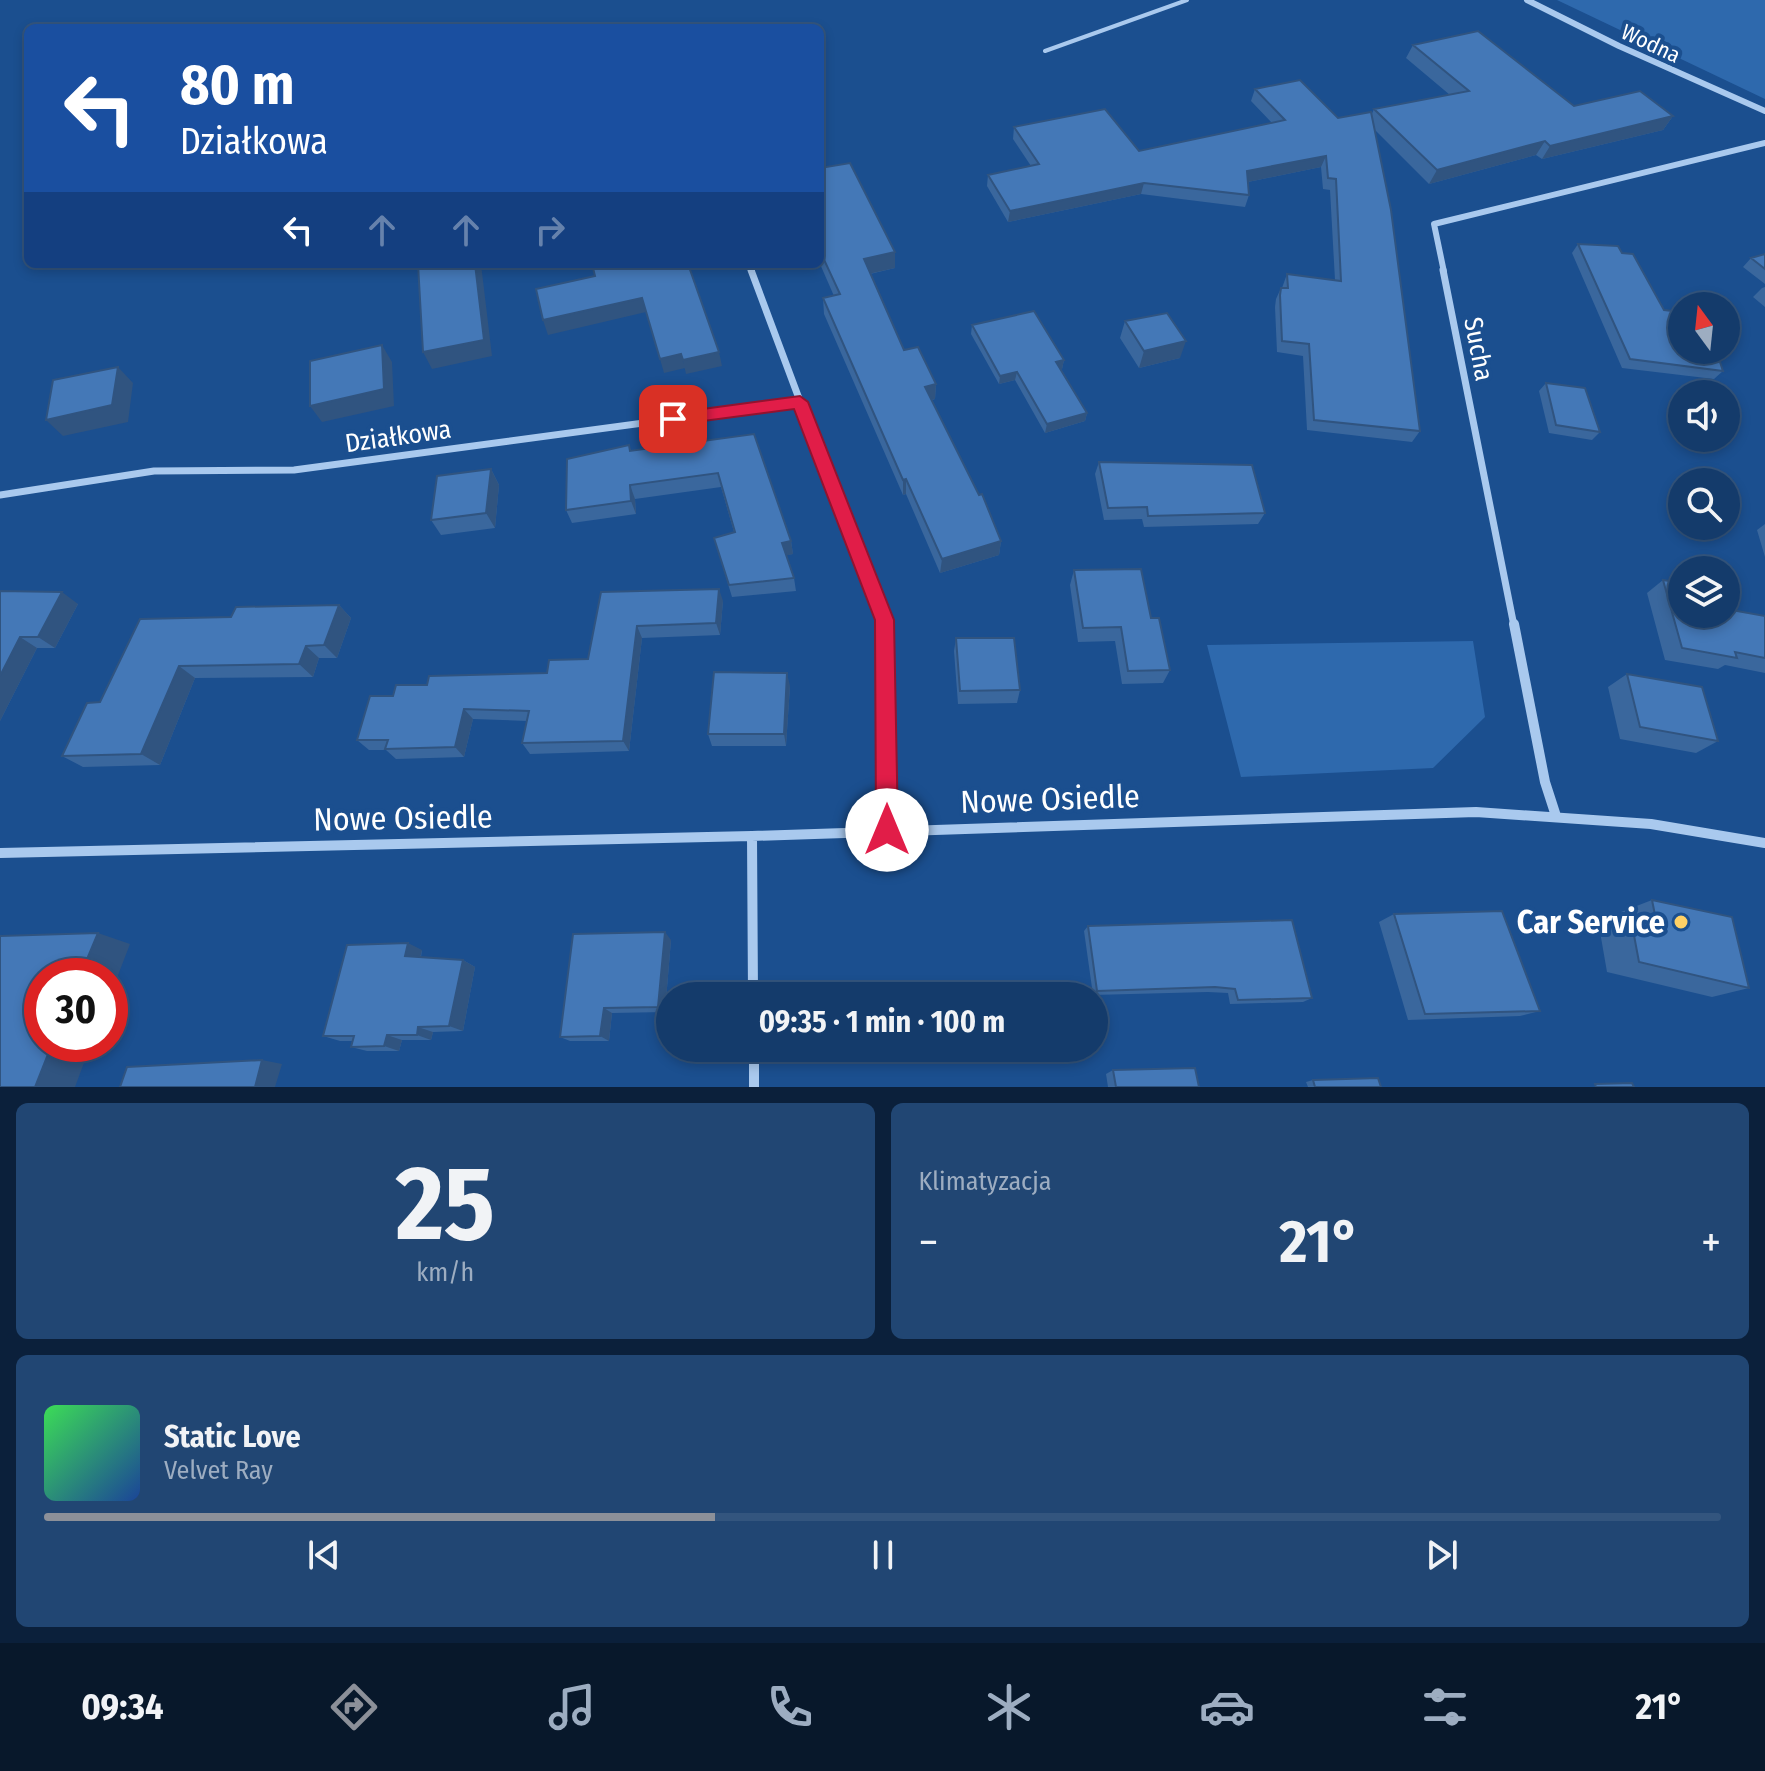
<!DOCTYPE html>
<html lang="pl">
<head>
<meta charset="utf-8">
<style>
  :root { --surface:#143b6b; --page:#214673; --text:#f1f3f6; --muted:#9dadc1; --line:#33557e; --accent:#8c9099 }
  body { margin:0; font-family:"Fira Sans Condensed",sans-serif; background:var(--page); color:var(--text); height:100vh; display:flex; flex-direction:column; font-size:30px; white-space:nowrap }
  * { box-sizing:border-box; margin:0 }
  p { font-size:26px; color:var(--muted) }
  .icon { flex:none; width:44px; height:44px; fill:none; stroke:currentColor; stroke-width:2; stroke-linecap:round; stroke-linejoin:round }
  .map { position:relative; height:1087px; overflow:hidden }
  .side { display:flex; flex-direction:column; gap:16px; padding:16px; background:#0b203b; flex:1 }
  .side>* { flex:none }
  .banner { position:absolute; left:24px; top:24px; width:800px; height:244px; border-radius:12px; box-shadow:0 4px 12px #0003,0 0 0 2px var(--line); background:#1a4fa0; color:#fff; overflow:hidden }
  .needle { width:52px; rotate:345deg }
  .buttons { position:absolute; left:1668px; top:292px; display:grid; gap:16px }
  .buttons a { display:grid; place-items:center; width:72px; height:72px; border-radius:50%; background:var(--surface); box-shadow:0 4px 12px #0003,0 0 0 2px var(--line); font-size:40px }
  .speed { position:absolute; left:24px; top:958px; display:flex; gap:16px; font-size:40px; font-weight:700; text-align:center }
  .speed>* { display:grid; place-content:center; width:104px; height:104px; border-radius:50%; background:var(--surface); box-shadow:0 4px 12px #0003,0 0 0 2px var(--line); line-height:1 }
  .speed .limit { border:12px solid #d22; background:#fff; color:#111 }
  .pin { position:absolute; display:grid; place-items:center; width:68px; height:68px; color:#fff; margin:-34px; border-radius:16px; box-shadow:0 4px 12px #0006 }
  .me { position:absolute; width:88px; margin:-44px; rotate:0deg; stroke-linejoin:round; filter:drop-shadow(0 0 6px #0008) }
  .turn { display:flex; align-items:center; gap:28px; height:168px; padding:0 24px; font-size:36px }
  .turn .icon { width:104px; height:104px; stroke-width:2.5 }
  .turn b { display:block; font-size:56px; line-height:68px }
  .lanes { display:flex; align-items:center; height:76px; padding:0 24px; background:#0003; justify-content:center; gap:40px; direction:ltr }
  .lanes .off { opacity:.35 }
  .big { font-size:60px; font-weight:700; line-height:1.1 }
  .side .widget { flex:1; display:flex; flex-direction:column; justify-content:center; gap:12px; min-width:0; padding:0 28px; border-radius:12px; background:var(--page) }
  .side .dial { align-items:center; gap:0 }
  .dial b { font-size:104px; line-height:1 }
  .song { display:flex; align-items:center; gap:24px }
  .cover { width:96px; height:96px; border-radius:12px; background:linear-gradient(135deg,hsl(130 70% 55%),hsl(220 70% 35%)) }
  .played { height:8px; border-radius:4px; background:linear-gradient(90deg,var(--accent) 40%,var(--line) 40%) }
  .keys { display:flex; justify-content:space-around; direction:ltr }
  .heat { display:flex; justify-content:space-between; align-items:center; font-size:44px; direction:ltr }
  .side .tiles { flex:1; display:grid; gap:16px; grid-template-columns:1fr 1fr }
  .widget:last-child { grid-column:span 2 }
  .trip { position:absolute; left:656px; top:982px; width:452px; height:80px; border-radius:40px; background:var(--surface); box-shadow:0 4px 12px #0003,0 0 0 2px var(--line); font-weight:700; line-height:80px; text-align:center }
  .menu { display:flex; height:128px; justify-content:space-around; align-items:center; background:#08182b; color:var(--muted) }
  .menu .icon { width:56px; height:56px }
  .menu .current { color:var(--accent) }
  .menu b { font-size:36px; color:var(--text) }
  .map>svg:first-child { display:block }
</style>
</head>
<body>
<div class="map">
<svg width="1765" height="1087" viewBox="0 0 1765 1087">
  <rect width="100%" height="100%" fill="#1b4f8f"/>
  <path fill="#2e69ad" d="M1557,0H1765V99Z
    M1473,641L1485,717L1433,768L1241,777L1207,645Z"/>
  <g fill="none" stroke-linecap="round" stroke-linejoin="round">
    <path stroke="#a9c9ee" stroke-width="4" d="M1045,51L1187,0"/>
    <path stroke="#a9c9ee" stroke-width="6" d="M1527,0L1619,46L1765,111
      M752,272V264
      M1444,272L1434,224L1765,143"/>
    <path stroke="#a9c9ee" stroke-width="7" d="M751,270L884,626
      M1443,270L1514,626
      M0,495L154,471L294,470L800,402"/>
    <path stroke="#a9c9ee" stroke-width="10" d="M884,624L887,830
      M1514,624L1545,782L1556,816
      M752,836L753,996
      M0,853L752,836L1476,812L1651,824L1765,843
      M754,1048V1087"/>
  </g>
  <path fill="#3a679d" d="M1413,45L1574,106L1673,116L1663,130L1542,159L1536,155L1429,184L1374,129L1420,431L1412,442L1307,430L1303,356L1277,352L1275,307L1276,299L1281,288H1282L1287,274L1335,280L1330,190L1323,189L1321,167L1248,182L1249,195L1245,207L1141,194L1008,222L987,186L988,175L1031,166L1013,139L1014,127L1139,151L1272,123L1251,101L1255,89L1338,118L1371,116L1374,109L1450,95L1406,58Z
    M820,168L895,252V268L870,274L904,350L936,384L935,399L932,400L1001,541L999,555L940,573L906,494L903,495L824,314L823,298L834,296L820,264Z
    M1578,244L1622,253L1664,310L1723,371L1714,379L1622,368L1572,253Z
    M1765,254V284L1743,267L1751,258Z
    M1765,287V307L1753,297L1762,288Z
    M1125,321L1180,358L1139,368L1120,338Z
    M972,325L1064,360L1062,369H1061L1087,413L1085,421L1045,433L1015,380L999,384L971,334Z
    M1546,383L1600,432L1592,440L1549,433L1539,391Z
    M754,434L791,541L793,554L786,555L794,578L796,591L732,597L714,538L734,532L721,487L635,499L636,514L572,523L566,510L629,445L631,451Z
    M1099,462L1265,513L1258,524L1144,527L1142,519L1104,520L1095,474Z
    M491,469L499,485L495,528L441,535L431,520Z
    M1765,524V557L1757,530Z
    M1074,570L1151,618L1170,670L1163,683L1122,684L1115,641L1078,642L1070,585Z
    M1663,580L1682,614L1765,616V673L1725,665L1718,669L1665,660L1647,593Z
    M0,591L78,604L55,648H37L0,721Z
    M601,592L723,601L720,635L642,638L629,751L530,754L522,743L527,721L473,719L464,757L396,759L386,750H369L357,740L393,696L427,685L547,673L588,659Z
    M339,605L351,618L337,658H319L313,677L195,678L160,765L83,767L62,756L231,617Z
    M956,638L1020,690L1017,703L958,704L954,651Z
    M1627,674L1718,741L1696,753L1620,739L1608,687Z
    M790,686L786,746H712L708,734Z
    M1652,900L1749,988L1712,997L1607,972L1599,926L1622,917L1621,912Z
    M1394,914L1540,1011L1520,1016L1408,1020L1379,922Z
    M1088,926L1312,998L1303,1002L1230,1004L1228,993L1208,992L1093,995L1084,931Z
    M671,940L665,1012L612,1013L609,1041H570L560,1037Z
    M422,950L421,957L463,960L475,967L463,1031L433,1032L431,1040H402L399,1051H367L351,1047L352,1041H340L323,1036Z
    M1113,1070L1199,1087H1108L1106,1074Z
    M1313,1080L1381,1087H1308L1306,1082Z"/>
  <path fill="#305480" d="M1673,116L1663,130L1542,159L1550,146Z
    M1545,141L1536,155L1429,184L1437,170Z
    M1326,156L1321,167L1243,183L1247,171Z
    M1144,183L1141,194L1008,222L1010,211Z
    M895,252V268L864,275V259Z
    M475,264H481L492,356L432,369L423,352Z
    M642,298L646,312L548,335L543,320Z
    M1186,341L1180,358L1139,368L1144,351Z
    M382,345L392,362L394,406L322,422L310,406Z
    M719,352L722,366L686,374L683,360Z
    M681,354L685,368L664,373L660,359Z
    M1064,360L1062,369L1055,371L1056,362Z
    M118,367L133,383L128,422L63,436L46,420Z
    M1017,372L1015,380L999,384L1000,376Z
    M936,384L935,399L925,402V387Z
    M1087,413L1085,421L1045,433L1047,424Z
    M491,469L499,485L495,528L486,513Z
    M906,479V494L903,495V480Z
    M630,485L635,499L636,514L631,501Z
    M791,541L793,554L784,556L782,543Z
    M1001,541L999,555L940,573L942,559Z
    M719,589L723,601L720,635L716,623Z
    M62,592L78,604L55,648L38,637Z
    M339,605L351,618L337,658L324,645Z
    M637,626L642,638L629,751L623,741Z
    M20,637L37,648L0,721V676Z
    M306,646L319,658L313,677L299,664Z
    M179,666L195,678L160,765L141,754Z
    M787,673L790,686L786,746L784,734Z
    M464,709L473,719L464,757L455,747Z
    M665,932L671,940L665,1012L658,1007Z
    M98,933L130,944L110,996V976H80Z
    M408,943L422,950L419,963L405,956Z
    M463,960L475,967L463,1031L449,1026Z
    M604,1008L612,1013L609,1041L600,1036Z
    M418,1027L433,1032L431,1040L417,1035Z
    M387,1035L402,1040L399,1051L384,1046Z
    M52,1044H91L75,1087H35Z
    M262,1060L282,1064L275,1087H255Z"/>
  <path fill="#4478b7" stroke="#305480" stroke-width="2" d="M1478,31L1574,106L1640,91L1673,116L1550,146L1545,141L1437,170L1374,109L1469,91L1413,45Z
    M1300,80L1338,118L1371,112L1391,210L1420,431L1314,420L1309,344L1282,341L1280,295L1281,288H1288L1287,274L1341,281L1336,179L1328,178L1326,156L1247,171L1249,195L1144,183L1010,211L988,175L1039,164L1014,127L1105,109L1139,151L1285,120L1255,89Z
    M850,163L895,252L864,259L904,350L918,347L936,384L925,387L979,495L982,494L1001,541L942,559L906,479L903,480L823,298L840,294L820,251V168Z
    M1578,244L1618,246L1622,253L1633,254L1664,310L1682,312V350H1716L1723,371L1630,359Z
    M1765,254V269L1751,258Z
    M418,264H475L484,340L423,352Z
    M592,264H688L719,352L683,360L681,354L660,359L642,298L543,320L536,289L595,276Z
    M1034,311L1064,360L1056,362L1087,413L1047,424L1017,372L1000,376L972,325Z
    M1167,313L1186,341L1144,351L1125,321Z
    M382,345L384,389L310,406V361Z
    M118,367L112,405L46,420L53,380Z
    M1546,383L1585,388L1600,432L1556,425Z
    M754,434L791,541L782,543L794,578L729,585L714,538L735,532L718,473L630,485L631,501L566,510L567,459L629,445L630,451Z
    M1099,462L1252,465L1265,513L1148,516L1147,507L1108,508Z
    M491,469L486,513L431,520L437,476Z
    M1141,569L1151,618H1159L1170,670L1128,671L1121,627L1083,628L1074,570Z
    M1663,580L1682,583V614H1726V609L1765,616V658L1735,652L1737,658L1682,648Z
    M719,589L716,623L637,626L623,741L522,743L529,711L464,709L455,747L385,749L388,740H357L370,696H393L396,685H427L429,676L547,673L549,660L588,659L601,592Z
    M0,591L62,592L38,637H20L0,676Z
    M339,605L324,645L306,646L299,664L179,666L141,754L62,756L87,703L100,702L140,619L231,617L236,607Z
    M956,638H1014L1020,690L960,691Z
    M714,672L787,673L784,734H708Z
    M1627,674L1702,687L1718,741L1640,727Z
    M1652,900L1732,917L1749,988L1639,962L1630,914L1656,920Z
    M1502,911L1540,1011L1425,1014L1394,914Z
    M1292,920L1312,998L1238,1000L1235,989L1215,987L1097,991L1088,926Z
    M665,932L658,1007L604,1008L600,1036L560,1037L573,934Z
    M98,933L80,976H42V1044H52L35,1087H0V936Z
    M408,943L405,956L463,960L449,1026L418,1027L417,1035H387L384,1046L351,1047L354,1036H323L347,945Z
    M262,1060L255,1087H120L127,1067Z
    M1195,1068L1199,1087H1116L1113,1070Z
    M1378,1078L1381,1087H1315L1313,1080Z
    M1632,1083L1634,1087H1596L1595,1084Z"/>
  <path fill="#e11d48" stroke="#92132f" stroke-width="2" d="M800,396L808,402L894,620L898,830L895,838L887,841L879,838L876,830L875,620L794,409L673,425L665,419L673,413Z"/>
  <circle fill="#ffd166" stroke="#1b4f8f" stroke-width="3" cx="1681" cy="922" r="8"/>
  <g text-anchor="middle" stroke-width="8" stroke-linejoin="round" paint-order="stroke">
    <g font-size="22" fill="#fff" stroke="#1b4f8f">
      <text transform="translate(1651 43) rotate(25)" y="8">Wodna</text>
    </g>
    <g font-size="26" fill="#fff" stroke="#1b4f8f">
      <text transform="translate(1479 349) rotate(79)" y="9">Sucha</text>
      <text transform="translate(398 436) rotate(-8)" y="9">Działkowa</text>
    </g>
    <g font-size="32" fill="#fff" stroke="#1b4f8f">
      <text transform="translate(1050 799) rotate(-2)" y="11">Nowe Osiedle</text>
      <text transform="translate(403 818) rotate(-1)" y="11">Nowe Osiedle</text>
    </g>
    <g font-size="32" font-weight="bold" fill="#fff" stroke="#1b4f8f" text-anchor="end">
      <text x="1665" y="933">Car Service</text>
    </g>
  </g>
</svg>
<div class="buttons">
<a><svg class="needle" viewBox="-14 -14 28 28"><path d="M0-13l5 13h-10z" fill="#e53935"/><path d="M0 13l5-13h-10z" fill="#9dadc1"/></svg></a>
<a><svg class="icon" aria-label="sound" viewBox="0 0 24 24"><path d="M4 9h4l5-4v14l-5-4H4zM17 9q2 3 0 6"/></svg></a>
<a><svg class="icon" aria-label="search" viewBox="0 0 24 24"><circle cx="10" cy="10" r="6"/><path d="M15 15l6 6"/></svg></a>
<a><svg class="icon" aria-label="layers" viewBox="0 0 24 24"><path d="M12 4l9 5-9 5-9-5zM3 14l9 5 9-5"/></svg></a>
</div>
<div class="speed"><div class="limit">30</div></div>
<div class="pin" style="left:673px;top:419px;background:#d93025"><svg class="icon" aria-label="arrive" viewBox="0 0 24 24"><path d="M6 21V4h12l-3 4 3 4H6"/></svg></div>
<svg class="me" style="left:887px;top:830px" viewBox="-20 -20 40 40"><circle r="19" fill="#fff"/><path d="M0-13L10 11 0 6-10 11z" fill="#e11d48"/></svg>
<div class="trip">09:35 · 1 min · 100 m</div>
<div class="banner">
<div class="turn"><svg class="icon" aria-label="left" viewBox="0 0 24 24"><path d="M17 20v-9H6M10 6l-5 5 5 5"/></svg><div><b>80 m</b>Działkowa</div></div>
<div class="lanes"><svg class="icon" aria-label="left" viewBox="0 0 24 24"><path d="M17 20v-9H6M10 6l-5 5 5 5"/></svg><svg class="icon off" aria-label="ahead" viewBox="0 0 24 24"><path d="M12 20V5M6 11l6-6 6 6"/></svg><svg class="icon off" aria-label="ahead" viewBox="0 0 24 24"><path d="M12 20V5M6 11l6-6 6 6"/></svg><svg class="icon off" aria-label="right" viewBox="0 0 24 24"><path d="M7 20v-9h11M14 6l5 5-5 5"/></svg></div>
</div>
</div>
<section class="side">
<div class="tiles">
<div class="widget dial"><b>25</b><p>km/h</p></div>
<div class="widget"><p>Klimatyzacja</p>
<div class="heat"><a>−</a><b class="big">21°</b><a>+</a></div>
</div>
<div class="widget">
<div class="song"><i class="cover"></i><div><b>Static Love</b><p>Velvet Ray</p></div></div>
<div class="played"></div>
<div class="keys"><svg class="icon" aria-label="previous" viewBox="0 0 24 24"><path d="M18 5L8 12l10 7zM5 5v14"/></svg><svg class="icon" aria-label="pause" viewBox="0 0 24 24"><path d="M8 5v14M16 5v14"/></svg><svg class="icon" aria-label="next" viewBox="0 0 24 24"><path d="M6 5l10 7-10 7zM19 5v14"/></svg></div>
</div>
</div>
</section>
<nav class="menu">
<b>09:34</b>
<svg class="icon current" aria-label="directions" viewBox="0 0 24 24"><path d="M12 3l9 9-9 9-9-9zM9 14v-3h6M13 9l2 2-2 2"/></svg>
<svg class="icon" aria-label="music" viewBox="0 0 24 24"><path d="M9 18V5l10-2v13"/><circle cx="6" cy="18" r="3"/><circle cx="16" cy="16" r="3"/></svg>
<svg class="icon" aria-label="phone" viewBox="0 0 24 24"><path d="M5 4h4l2 5-3 2q2 4 5 5l2-3 5 2v4C11 20 4 13 5 4z"/></svg>
<svg class="icon" aria-label="climate" viewBox="0 0 24 24"><path d="M12 3v18M4 7l16 10M4 17L20 7"/></svg>
<svg class="icon" aria-label="car" viewBox="0 0 24 24"><path d="M5 17H2v-5l4-1 3-4h7l3 4 3 1v5h-3M9 17h6M6 11h13"/><circle cx="7" cy="17" r="2"/><circle cx="17" cy="17" r="2"/></svg>
<svg class="icon" aria-label="filters" viewBox="0 0 24 24"><path d="M4 7h16M4 17h16"/><circle cx="9" cy="7" r="2"/><circle cx="15" cy="17" r="2"/></svg>
<b>21°</b>
</nav>
</body>
</html>
